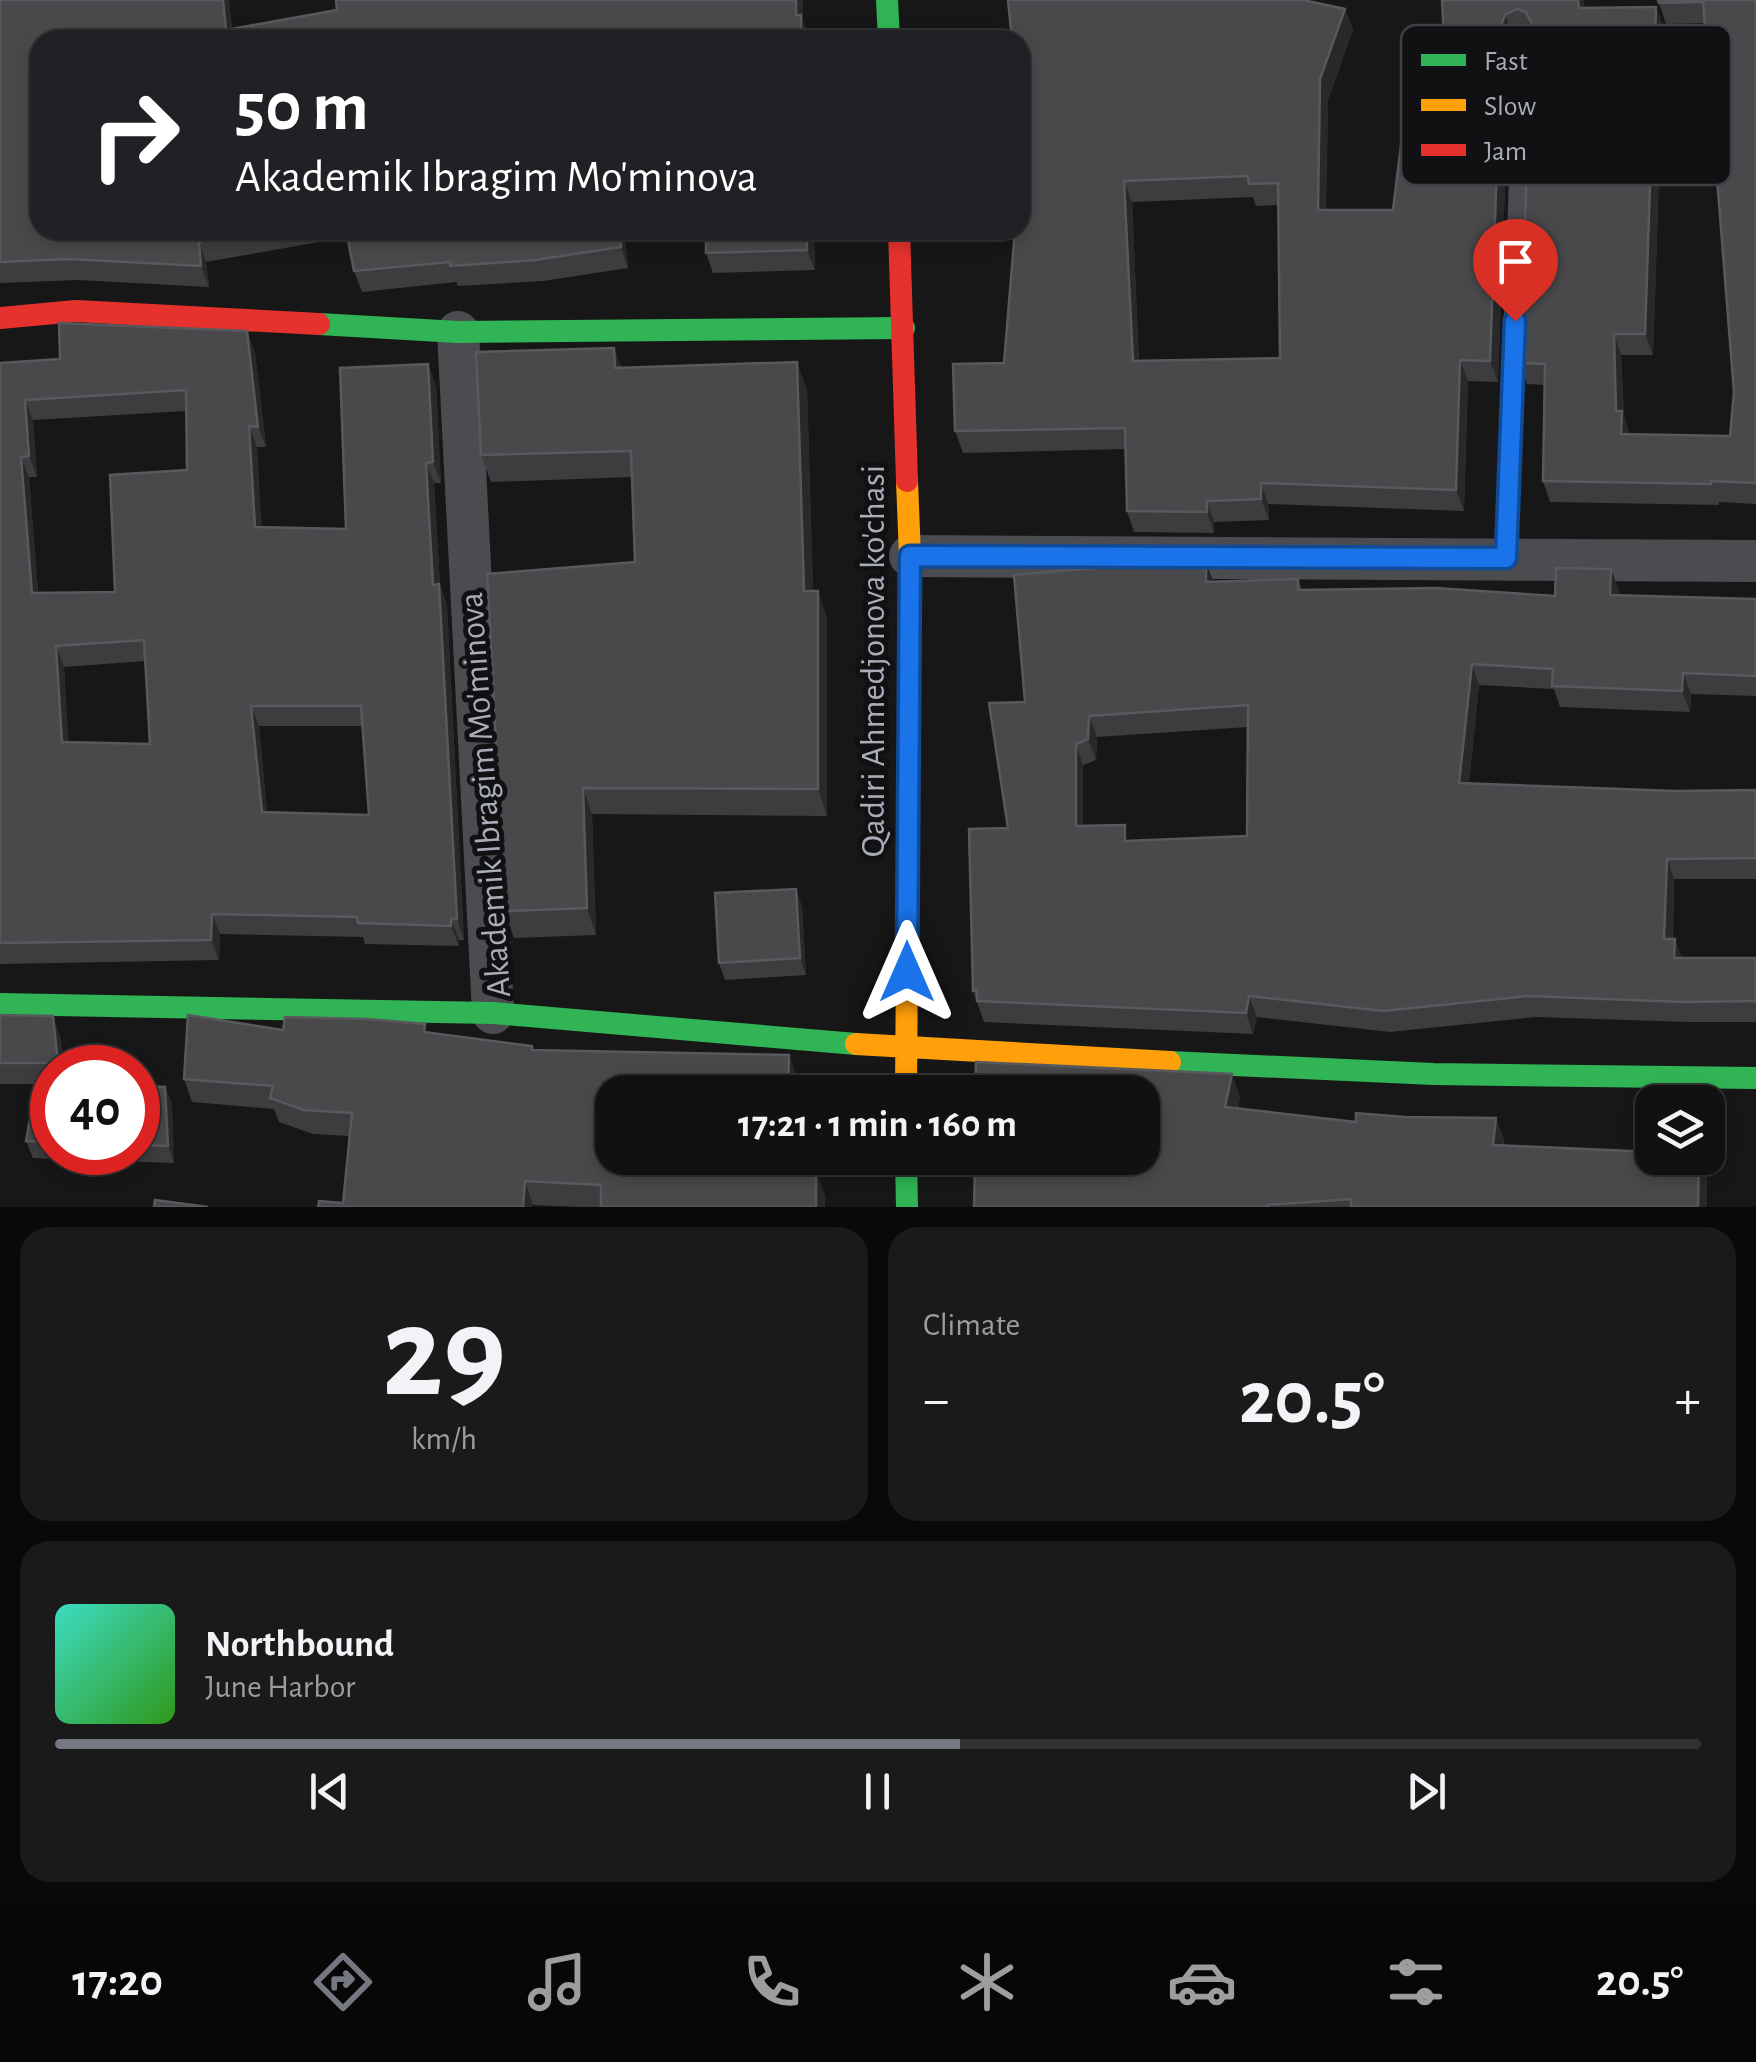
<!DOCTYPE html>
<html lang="en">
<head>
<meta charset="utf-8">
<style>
  :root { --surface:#111; --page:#1a1a1a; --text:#f1f3f6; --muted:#9c9d9f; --line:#303131; --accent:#757880 }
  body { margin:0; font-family:"Alegreya Sans",sans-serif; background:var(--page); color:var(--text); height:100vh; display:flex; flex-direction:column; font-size:38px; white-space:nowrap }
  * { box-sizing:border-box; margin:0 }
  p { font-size:32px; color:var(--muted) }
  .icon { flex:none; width:55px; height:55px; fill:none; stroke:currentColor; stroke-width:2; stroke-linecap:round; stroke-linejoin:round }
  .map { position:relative; height:1207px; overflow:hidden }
  .panel { display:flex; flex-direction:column; gap:20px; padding:20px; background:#090909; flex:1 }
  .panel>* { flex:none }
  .top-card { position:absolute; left:30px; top:30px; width:1000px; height:210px; border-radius:30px; box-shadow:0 5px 15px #0003,0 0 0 2px var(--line); background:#202124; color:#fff; overflow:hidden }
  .buttons { position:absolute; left:1635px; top:1085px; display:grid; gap:20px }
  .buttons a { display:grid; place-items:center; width:90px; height:90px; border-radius:20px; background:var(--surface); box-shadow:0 5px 15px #0003,0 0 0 2px var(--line); font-size:50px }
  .speed { position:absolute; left:30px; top:1045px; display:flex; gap:20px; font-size:50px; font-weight:700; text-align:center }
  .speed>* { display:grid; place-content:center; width:130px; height:130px; border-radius:50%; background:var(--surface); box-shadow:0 5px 15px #0003,0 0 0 2px var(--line); line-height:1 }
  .speed .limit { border:15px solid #d22; background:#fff; color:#111 }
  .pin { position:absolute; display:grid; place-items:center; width:85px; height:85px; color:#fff; margin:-102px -42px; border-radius:50% 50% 50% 0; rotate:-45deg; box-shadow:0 0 10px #0007 }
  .pin .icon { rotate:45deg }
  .me { position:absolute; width:110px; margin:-55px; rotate:0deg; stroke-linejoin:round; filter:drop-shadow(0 0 8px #0008) }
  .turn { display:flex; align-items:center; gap:35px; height:210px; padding:0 40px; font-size:45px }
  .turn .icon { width:130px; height:130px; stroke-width:2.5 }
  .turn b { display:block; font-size:70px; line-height:85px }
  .big { font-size:75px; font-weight:700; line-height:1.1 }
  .panel .widget { flex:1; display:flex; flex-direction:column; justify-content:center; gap:15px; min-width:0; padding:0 35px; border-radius:30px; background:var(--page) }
  .panel .dial { align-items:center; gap:0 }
  .dial b { font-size:130px; line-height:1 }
  .song { display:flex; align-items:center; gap:30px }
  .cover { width:120px; height:120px; border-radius:15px; background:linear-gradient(135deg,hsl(170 70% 55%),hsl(110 70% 35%)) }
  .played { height:10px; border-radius:5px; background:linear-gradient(90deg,var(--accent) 55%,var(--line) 55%) }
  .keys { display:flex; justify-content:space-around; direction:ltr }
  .heat { display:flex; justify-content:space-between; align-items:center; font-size:55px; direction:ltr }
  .panel .tiles { flex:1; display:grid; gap:20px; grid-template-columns:1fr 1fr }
  .widget:last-child { grid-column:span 2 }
  .trip { position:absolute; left:595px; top:1075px; width:565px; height:100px; border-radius:30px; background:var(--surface); box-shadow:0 5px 15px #0003,0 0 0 2px var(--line); font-weight:700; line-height:100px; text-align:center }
  .dock { display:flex; height:160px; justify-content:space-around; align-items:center; background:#070707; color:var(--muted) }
  .dock .icon { width:70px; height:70px }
  .dock .active { color:var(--accent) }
  .dock b { font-size:45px; color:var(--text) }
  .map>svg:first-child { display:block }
</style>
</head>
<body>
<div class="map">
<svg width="1756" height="1207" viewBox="0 0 1756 1207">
  <rect width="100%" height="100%" fill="#171717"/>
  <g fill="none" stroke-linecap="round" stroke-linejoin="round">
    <path stroke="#4b4c50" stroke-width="22" d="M1506,558L1525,45"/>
    <path stroke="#4b4c50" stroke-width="42" d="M458,332L493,1013
      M910,556L1756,561"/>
    <path stroke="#30b455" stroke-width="22" d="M887,0L889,40
      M319,324L458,332L904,328
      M0,1004L493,1013L856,1044
      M1170,1062L1433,1074L1756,1078
      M906,1158L907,1207"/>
    <path stroke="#ff9f0a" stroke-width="22" d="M856,1044L1170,1062
      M906,1092L910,556L907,481"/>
    <path stroke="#e5322d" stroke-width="22" d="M899,230L907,481
      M0,318L76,311L319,324"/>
  </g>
  <path fill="#3d3d3f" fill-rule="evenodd" d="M0,0H229L232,29L337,10L336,0H803V21L808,35L40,40V230H624L628,268L543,281L458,286L456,282L362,292L354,271L347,237L206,262L209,287L78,280L0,283Z
    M1442,0L1584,8L1664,28L1653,355H1621L1624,416L1629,434L1730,436L1734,392L1704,23L1666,24L1659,3L1756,0V504L1719,502V505L1550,502L1543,481L1545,385L1527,384L1520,363L1532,32L1525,30L1513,36L1510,44L1498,382L1468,381L1464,511L1268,504L1269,520L1214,522V533L1134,532L1127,511L1125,449L963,453L955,431L1004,363L1025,188L1020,40L1345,9L1353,30L1328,100L1326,210H1393L1445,61ZM1253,197L1256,206L1278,205L1280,358L1139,361L1132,202Z
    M814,230L815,270L713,273L706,253Z
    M255,352L266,447H257L261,527L346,529L436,385L441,483H434L440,585L447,605L464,940H459V946L365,944L363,937L220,934L219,960L0,964V363ZM186,411L187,470L115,592L38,593L29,477H37L33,420ZM145,661L150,744L68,742L64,667ZM259,726H363L369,815L267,812Z
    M622,368L807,389L813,591H818L827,618V816L592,814L596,935L514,938L505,911L635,562L632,477L491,482L481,455Z
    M1298,579L1302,590L1555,596L1619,590V595L1756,599V696L1691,694L1690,712L1560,707L1554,689L1479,685L1469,783L1676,791L1756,790V879H1674L1673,939L1682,958H1756V1022H1689L1535,1017L1390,1032L1257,1017L1253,1034L984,1022L973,991L1008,828L1025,702L1213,582ZM1248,727L1247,836L1130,841L1083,826V765L1096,760L1097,737Z
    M802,906L806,975L725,980L719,963Z
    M0,1015L60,1036L64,1068H52V1084H0Z
    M283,1030L428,1032L534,1050L798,1079L612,1158H796V1170L825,1195V1207H581L533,1205V1207H318L343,1203L350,1136L313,1134L279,1122L274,1109L192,1102L184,1079Z
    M52,1085V1152H138V1086L165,1087L172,1104L174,1163L33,1158L26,1141Z
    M1240,1096L1238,1109L1356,1122L1405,1117L1496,1118L1504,1140V1145L1707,1177V1207H974Z"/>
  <path fill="#29292a" d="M223,0H229L233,40L226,30Z
    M796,0H803V21L808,40H801L796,15Z
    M1578,0H1584L1586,29L1579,8Z
    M1656,7L1664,28L1653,355L1645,334Z
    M1345,9L1353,30L1328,100L1325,232L1318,210L1320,79Z
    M1505,15L1513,36L1510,44L1498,382L1490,361L1502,23Z
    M1124,181L1132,202L1140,382L1133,361Z
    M619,230H624L628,268L621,247Z
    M807,230H814L815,270L807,250Z
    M199,242L206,262L209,287L201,266Z
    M247,331L255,352L266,447L258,427Z
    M1614,334L1621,355L1624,416L1629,432V455L1621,434L1616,411Z
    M614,348L624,374L615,368Z
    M1460,360L1468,381L1464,511L1456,490Z
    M797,362L807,389L814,617L804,591Z
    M428,364L436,385L441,483L433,462Z
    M25,400L33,420L37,477L29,456Z
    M249,426L257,447L263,548L255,527Z
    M21,457L29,477L40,614L32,593Z
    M426,463L434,483L440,585L447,605L464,940L457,919Z
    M1261,483L1268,504L1269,520L1261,499Z
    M1207,501L1214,522V533L1207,512Z
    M1206,562L1214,583L1206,582Z
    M1611,569L1619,590L1618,615L1610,595Z
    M818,591L827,618V816L818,789Z
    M56,646L64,667L70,762L62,742Z
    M1472,664L1479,685L1467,804L1459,783Z
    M1683,673L1691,694L1690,712L1682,691Z
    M251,706L259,726L269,833L262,812Z
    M1089,716L1097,737L1096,760L1088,739Z
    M1076,744L1083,765V847L1076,826Z
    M583,788L592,814L596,935L587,908Z
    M1667,859L1674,879L1672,959L1664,939Z
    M796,889L802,906L806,975L800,958Z
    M212,914L220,934L219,960L211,940Z
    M451,919L459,940V946L451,926Z
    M1675,939L1683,960L1674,958Z
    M1249,996L1257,1017L1253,1034L1246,1013Z
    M53,1016L60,1036L64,1068H60L58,1063Z
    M789,1055L798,1079L797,1092H788Z
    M1232,1074L1240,1096L1233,1130L1225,1107Z
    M165,1087L172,1104L174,1163L168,1146Z
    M1496,1118L1504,1140L1502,1167L1493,1145Z
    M787,1158H796V1193L787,1170Z
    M1699,1158L1707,1177V1207H1698Z
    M816,1172L825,1195V1207H816Z
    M525,1181L533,1205V1207H523Z"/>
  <path fill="#49494c" stroke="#58595d" stroke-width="2.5" fill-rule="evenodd" d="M0,0H223L226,30L337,10L336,0H796V15H801V40H40V230H265L199,242L201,266L70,259L0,262Z
    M1008,0H1303L1345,9L1320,79L1318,210H1393L1412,56L1445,61L1442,0H1578L1579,8L1656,7L1645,334H1614L1616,411H1622L1621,434L1730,436L1734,392L1703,2L1659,3L1658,0H1756V483L1711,481V484L1543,481L1545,364L1520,363L1532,24L1526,12L1517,9L1505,15L1502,23L1490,361L1460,360L1456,490L1261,483V499L1207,501V512L1127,511L1125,428L955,431L953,364L1004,363L1015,230H1020V188H1025L1020,40H1012ZM1248,176L1249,184L1278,183L1280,358L1133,361L1124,181Z
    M346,230H619L621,247L535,260L450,266V262L354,271Z
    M706,230H807V250L706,253Z
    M59,323L247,331L258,427L249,426L255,527L346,529L340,368L428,364L433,462L426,463L433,585L439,584L457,919H451V926L358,923L357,917L212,914L211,940L0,943V363L60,359ZM186,390L187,470L110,475L115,592L32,593L21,457L29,456L25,400ZM144,640L150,744L62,742L56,646ZM251,706H361L369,815L262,812Z
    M614,348L615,368L797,362L804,591H818V789L583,788L587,908L505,911L487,574L635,562L631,451L481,455L476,352Z
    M1128,561L1206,562V582L1298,579V590L1436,588L1555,596L1556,568L1611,569L1610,595L1756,599V676L1683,673L1682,691L1552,686L1553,669L1472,664L1459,783L1676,791L1756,790V858L1667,859L1664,939H1675L1674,958H1756V1001L1682,1002L1528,996L1383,1011L1249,996L1246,1013L977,1001V990L973,991L969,829L1008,828L989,703L1025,702L1014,575L1128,565ZM1248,705L1247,836L1125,841V825L1076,826V744L1088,739L1089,716Z
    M796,889L800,958L719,963L715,893Z
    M0,1015L53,1016L58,1063H0Z
    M188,1015L283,1030L285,1017L367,1019L425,1024L424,1032L532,1046V1050L789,1055L788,1092H612V1158H787V1170L816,1172V1207H601V1185L525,1181L523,1207H318L319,1201L343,1203L352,1113L304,1110L270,1098L273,1086L184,1079Z
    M976,1062L1232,1074L1225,1107L1356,1122V1113L1405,1117L1496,1118L1493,1145L1652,1152V1158H1699L1698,1207H1351V1199L1268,1205V1207H974L975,1158H1142V1092H975Z
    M36,1085H52V1142L26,1141Z
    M138,1086L165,1087L168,1146L138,1145Z
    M155,1200L208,1207H154Z"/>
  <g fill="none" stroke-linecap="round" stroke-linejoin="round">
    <defs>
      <path id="route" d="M907,972L910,556L1506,558L1515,321"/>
    </defs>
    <use href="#route" stroke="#114b97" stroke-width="25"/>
    <use href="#route" stroke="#1a73e8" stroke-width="18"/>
  </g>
  <g text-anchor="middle" stroke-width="10" stroke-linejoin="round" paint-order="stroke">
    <g font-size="35" fill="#a8adb8" stroke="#111113">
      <text transform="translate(872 661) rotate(-90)" y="12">Qadiri Ahmedjonova ko'chasi</text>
      <text transform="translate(484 795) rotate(-94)" y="12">Akademik Ibragim Mo'minova</text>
    </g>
  </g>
  <rect x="1401" y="25" width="330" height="160" rx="15" fill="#111113" stroke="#3e4045" stroke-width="2.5"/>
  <rect x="1421" y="54" width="45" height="12" fill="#30b455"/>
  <rect x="1421" y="99" width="45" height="12" fill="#ff9f0a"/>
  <rect x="1421" y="144" width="45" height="12" fill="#e5322d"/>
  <g font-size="28" fill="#a8adb8">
    <text x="1484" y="70">Fast</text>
    <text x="1484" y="115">Slow</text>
    <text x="1484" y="160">Jam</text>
  </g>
</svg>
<div class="buttons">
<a><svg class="icon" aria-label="layers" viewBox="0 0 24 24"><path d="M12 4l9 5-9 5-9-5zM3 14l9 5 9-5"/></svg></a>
</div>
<div class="speed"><div class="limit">40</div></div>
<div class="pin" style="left:1515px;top:321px;background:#d93025"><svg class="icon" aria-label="arrive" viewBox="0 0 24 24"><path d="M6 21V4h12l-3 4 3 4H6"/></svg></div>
<svg class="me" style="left:907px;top:972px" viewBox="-20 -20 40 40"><path d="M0-17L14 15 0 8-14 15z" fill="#1a73e8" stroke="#fff" stroke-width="4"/></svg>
<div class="trip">17:21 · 1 min · 160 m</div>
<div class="top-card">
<div class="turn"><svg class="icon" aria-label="right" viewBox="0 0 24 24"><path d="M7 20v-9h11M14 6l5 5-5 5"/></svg><div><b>50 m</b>Akademik Ibragim Mo'minova</div></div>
</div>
</div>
<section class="panel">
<div class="tiles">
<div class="widget dial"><b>29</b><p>km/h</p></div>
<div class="widget"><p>Climate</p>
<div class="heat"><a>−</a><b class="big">20.5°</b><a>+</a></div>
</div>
<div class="widget">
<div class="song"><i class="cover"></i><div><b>Northbound</b><p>June Harbor</p></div></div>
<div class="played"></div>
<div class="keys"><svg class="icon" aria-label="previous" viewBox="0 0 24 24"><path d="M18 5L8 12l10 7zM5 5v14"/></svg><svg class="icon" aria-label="pause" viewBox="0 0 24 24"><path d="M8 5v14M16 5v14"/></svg><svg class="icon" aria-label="next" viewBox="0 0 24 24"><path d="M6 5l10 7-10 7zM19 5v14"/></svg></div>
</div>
</div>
</section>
<nav class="dock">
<b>17:20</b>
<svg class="icon active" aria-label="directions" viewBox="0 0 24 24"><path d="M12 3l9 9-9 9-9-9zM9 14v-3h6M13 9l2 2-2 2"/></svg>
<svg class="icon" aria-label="music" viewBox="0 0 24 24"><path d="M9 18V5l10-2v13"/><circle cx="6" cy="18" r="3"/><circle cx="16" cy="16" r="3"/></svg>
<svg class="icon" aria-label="phone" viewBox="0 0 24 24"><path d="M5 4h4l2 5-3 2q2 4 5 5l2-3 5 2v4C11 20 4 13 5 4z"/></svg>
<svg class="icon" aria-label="climate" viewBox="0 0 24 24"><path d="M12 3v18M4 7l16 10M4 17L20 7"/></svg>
<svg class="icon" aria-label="car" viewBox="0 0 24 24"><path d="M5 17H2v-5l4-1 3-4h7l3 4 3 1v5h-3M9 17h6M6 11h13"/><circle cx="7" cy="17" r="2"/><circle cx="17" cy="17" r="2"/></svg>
<svg class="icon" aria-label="filters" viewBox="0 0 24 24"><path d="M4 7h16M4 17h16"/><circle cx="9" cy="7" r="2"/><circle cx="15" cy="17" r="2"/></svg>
<b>20.5°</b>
</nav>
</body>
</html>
